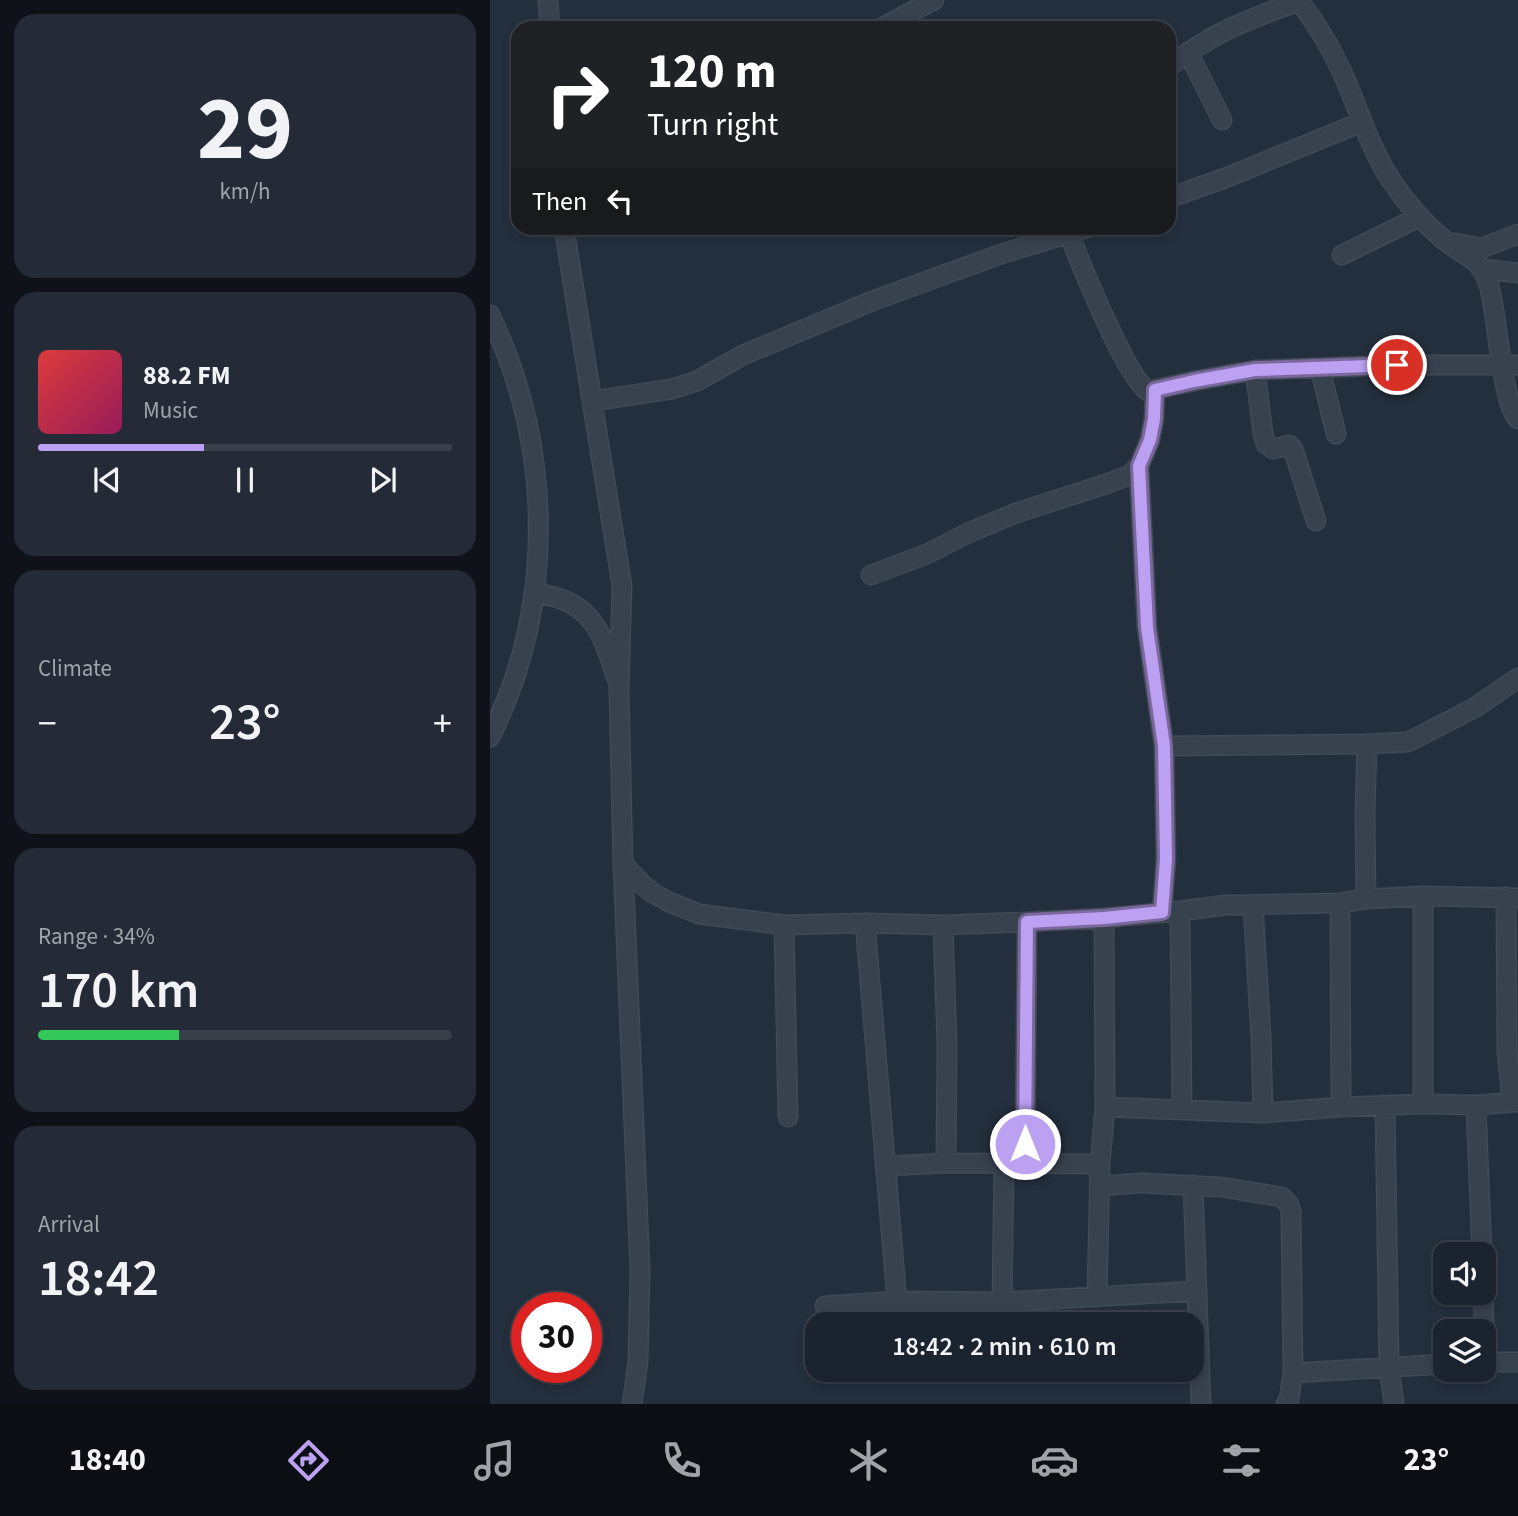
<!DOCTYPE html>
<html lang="en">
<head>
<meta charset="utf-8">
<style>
  :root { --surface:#1b232e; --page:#242b36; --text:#f1f3f6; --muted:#a0a4aa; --line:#39404a; --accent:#bca0f2 }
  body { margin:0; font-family:"Source Sans 3",sans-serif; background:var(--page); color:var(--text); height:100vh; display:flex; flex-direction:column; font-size:26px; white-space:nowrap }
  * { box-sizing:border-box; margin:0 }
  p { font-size:23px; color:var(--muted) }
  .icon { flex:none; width:38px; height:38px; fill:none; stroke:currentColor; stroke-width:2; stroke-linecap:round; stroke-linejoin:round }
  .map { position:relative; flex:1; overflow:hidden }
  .sheet { display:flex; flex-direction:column; gap:14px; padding:14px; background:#0f1319; width:490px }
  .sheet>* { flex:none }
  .banner { position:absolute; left:21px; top:21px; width:665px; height:214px; border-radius:21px; box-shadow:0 4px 10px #0003,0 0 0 2px var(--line); background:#202124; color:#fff; overflow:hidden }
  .buttons { position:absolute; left:943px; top:1242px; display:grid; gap:14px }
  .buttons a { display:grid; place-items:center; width:63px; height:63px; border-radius:14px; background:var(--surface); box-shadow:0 4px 10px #0003,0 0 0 2px var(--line); font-size:35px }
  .speed { position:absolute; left:21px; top:1292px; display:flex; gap:14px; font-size:35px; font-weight:700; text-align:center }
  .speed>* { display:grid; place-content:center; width:91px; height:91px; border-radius:50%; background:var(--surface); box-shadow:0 4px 10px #0003,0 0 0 2px var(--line); line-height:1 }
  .speed .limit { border:10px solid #d22; background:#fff; color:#111 }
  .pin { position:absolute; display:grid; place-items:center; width:60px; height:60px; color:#fff; margin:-30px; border:4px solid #fff; border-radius:50%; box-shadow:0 2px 7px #0007 }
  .me { position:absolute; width:77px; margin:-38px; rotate:0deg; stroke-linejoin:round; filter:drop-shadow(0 0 5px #0008) }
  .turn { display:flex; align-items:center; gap:24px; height:147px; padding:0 21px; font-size:32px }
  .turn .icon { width:91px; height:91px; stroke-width:2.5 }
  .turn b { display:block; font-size:49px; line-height:60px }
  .then { display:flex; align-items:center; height:66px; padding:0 21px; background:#0003; gap:14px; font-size:26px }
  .big { font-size:52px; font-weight:600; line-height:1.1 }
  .sheet .card { flex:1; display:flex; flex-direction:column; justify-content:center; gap:10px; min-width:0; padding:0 24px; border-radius:21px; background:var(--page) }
  .sheet .dial { align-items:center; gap:0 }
  .dial b { font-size:91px; line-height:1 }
  .song { display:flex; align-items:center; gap:21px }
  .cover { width:84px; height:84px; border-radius:10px; background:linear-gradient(135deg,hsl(0 70% 55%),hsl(330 70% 35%)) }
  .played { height:7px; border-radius:4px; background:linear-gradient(90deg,var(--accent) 40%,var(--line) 40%) }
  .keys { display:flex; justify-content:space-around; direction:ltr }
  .heat { display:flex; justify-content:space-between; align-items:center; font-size:38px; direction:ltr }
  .charge { height:10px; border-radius:5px; background:linear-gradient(90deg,#34c759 34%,var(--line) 0) }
  .trip { position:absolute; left:315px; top:1312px; width:399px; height:70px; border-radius:21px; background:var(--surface); box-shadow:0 4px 10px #0003,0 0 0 2px var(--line); font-weight:600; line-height:70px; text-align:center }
  .tabs { display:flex; height:112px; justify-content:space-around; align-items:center; background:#0b0e12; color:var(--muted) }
  .tabs .icon { width:49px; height:49px }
  .tabs .current { color:var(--accent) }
  .tabs b { font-size:32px; color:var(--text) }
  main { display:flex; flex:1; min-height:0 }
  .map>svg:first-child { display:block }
</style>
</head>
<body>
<main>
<section class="sheet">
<div class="card dial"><b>29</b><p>km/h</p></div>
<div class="card">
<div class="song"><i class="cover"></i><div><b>88.2 FM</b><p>Music</p></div></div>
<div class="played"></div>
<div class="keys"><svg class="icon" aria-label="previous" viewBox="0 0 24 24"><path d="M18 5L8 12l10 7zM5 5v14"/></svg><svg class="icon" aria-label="pause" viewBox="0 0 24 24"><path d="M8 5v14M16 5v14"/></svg><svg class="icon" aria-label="next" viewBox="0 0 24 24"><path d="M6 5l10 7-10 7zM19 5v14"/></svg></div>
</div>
<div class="card"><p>Climate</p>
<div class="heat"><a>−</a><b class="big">23°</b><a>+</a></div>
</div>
<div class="card"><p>Range · 34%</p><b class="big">170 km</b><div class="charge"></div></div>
<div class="card"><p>Arrival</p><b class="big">18:42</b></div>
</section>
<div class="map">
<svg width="1028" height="1404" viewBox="0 0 1028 1404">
  <rect width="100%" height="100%" fill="#242f3e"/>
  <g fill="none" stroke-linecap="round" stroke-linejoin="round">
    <defs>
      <path id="minor" d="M58,0L60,28
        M808,0C829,26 846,57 859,88C871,118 883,153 901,180C916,203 934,223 954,240C977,259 991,256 1000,289C1007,315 1012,404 1028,419
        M391,28L444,0
        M698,52L732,120
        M679,67C720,33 760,19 809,1
        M679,198L735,178L872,122
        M74,228L132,586L129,691L133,864L150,1270L148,1362L142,1404
        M579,234C590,262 637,379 658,391L704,381L765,370L907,365H1028
        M965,243L992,248L1028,234
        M852,255L929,217
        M993,269L1028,273
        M0,315C63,447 66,605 0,737
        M830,368L846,434
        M765,370L773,434L776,444L783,449L799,445L803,449L826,521
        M103,401L182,389L207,381L253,355L382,301L514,253L597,228
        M649,466L657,627L674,746
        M381,575L437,554L478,533L526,513L613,485L640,475L649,466L660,440L664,419L665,390
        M44,593C99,599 111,628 126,677
        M133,864L153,885L163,893L177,901L209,914L294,925L375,923L453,925L537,922L614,918L690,911L736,905L850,903L876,899L933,896L1028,898
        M933,896V1104
        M1016,897L1017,1051L1022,1102
        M876,899L875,812L877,744L918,742L986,707L1028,678
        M850,903L851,1107
        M763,905L771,1037L773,1113
        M690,911L692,1110
        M672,912L676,859L674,746L877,744
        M375,923L407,1301
        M294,925L298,1117
        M453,925L457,1045L456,1163
        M986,1105L992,1255
        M895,1106L899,1367L904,1404
        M615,1107L773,1113L851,1107L933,1104L986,1105L1028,1102
        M535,1163L537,922
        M395,1166L456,1163L610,1164
        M703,1185L711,1404
        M609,1186L651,1183L731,1187L792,1197L799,1205L801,1212L803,1373L799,1399L796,1404
        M993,1293L995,1362
        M607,1297L610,1164L615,1107L614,918
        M512,1302L514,1164
        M335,1306L407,1301L512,1302L706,1291
        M994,1362H1028
        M803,1373L956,1364"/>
    </defs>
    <use href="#minor" stroke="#414a57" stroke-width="21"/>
    <use href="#minor" stroke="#38414e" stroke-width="18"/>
  </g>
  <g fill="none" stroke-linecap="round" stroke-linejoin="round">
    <defs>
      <path id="route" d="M535,1144L537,922L614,918L672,912L676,859L674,746L657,627L649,466L660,440L664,419L665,390L704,381L765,370L907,365"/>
    </defs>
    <use href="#route" stroke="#7a689d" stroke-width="18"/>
    <use href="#route" stroke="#bca0f2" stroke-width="12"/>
  </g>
</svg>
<div class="buttons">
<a><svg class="icon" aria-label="sound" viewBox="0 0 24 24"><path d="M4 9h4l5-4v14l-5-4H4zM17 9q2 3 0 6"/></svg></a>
<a><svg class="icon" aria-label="layers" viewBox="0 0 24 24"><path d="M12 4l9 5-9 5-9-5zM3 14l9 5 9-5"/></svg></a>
</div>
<div class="speed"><div class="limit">30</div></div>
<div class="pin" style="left:907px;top:365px;background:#d93025"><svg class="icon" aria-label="arrive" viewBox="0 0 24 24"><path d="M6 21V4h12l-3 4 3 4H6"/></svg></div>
<svg class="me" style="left:535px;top:1144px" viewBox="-20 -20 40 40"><circle r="17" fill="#bca0f2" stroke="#fff" stroke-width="3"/><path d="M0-11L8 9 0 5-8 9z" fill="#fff"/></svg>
<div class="trip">18:42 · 2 min · 610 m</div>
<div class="banner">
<div class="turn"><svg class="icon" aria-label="right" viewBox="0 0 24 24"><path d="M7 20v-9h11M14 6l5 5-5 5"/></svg><div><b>120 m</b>Turn right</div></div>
<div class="then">Then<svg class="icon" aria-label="left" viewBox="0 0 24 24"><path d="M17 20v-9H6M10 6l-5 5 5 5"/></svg></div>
</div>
</div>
</main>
<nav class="tabs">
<b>18:40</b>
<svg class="icon current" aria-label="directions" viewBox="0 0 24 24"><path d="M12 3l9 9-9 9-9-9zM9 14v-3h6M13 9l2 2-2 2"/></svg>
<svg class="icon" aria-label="music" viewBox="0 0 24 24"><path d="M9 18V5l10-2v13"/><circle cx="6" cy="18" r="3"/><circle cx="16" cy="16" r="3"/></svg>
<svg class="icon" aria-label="phone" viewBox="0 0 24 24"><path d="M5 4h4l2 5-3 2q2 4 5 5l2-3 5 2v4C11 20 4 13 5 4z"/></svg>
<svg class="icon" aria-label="climate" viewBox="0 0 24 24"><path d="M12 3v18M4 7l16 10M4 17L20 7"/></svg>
<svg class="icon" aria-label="car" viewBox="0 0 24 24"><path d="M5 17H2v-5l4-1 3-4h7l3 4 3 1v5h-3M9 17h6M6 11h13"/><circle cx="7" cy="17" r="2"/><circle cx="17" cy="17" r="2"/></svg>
<svg class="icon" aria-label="filters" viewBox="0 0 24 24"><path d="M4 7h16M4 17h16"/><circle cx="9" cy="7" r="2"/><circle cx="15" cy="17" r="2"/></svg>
<b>23°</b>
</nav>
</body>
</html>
